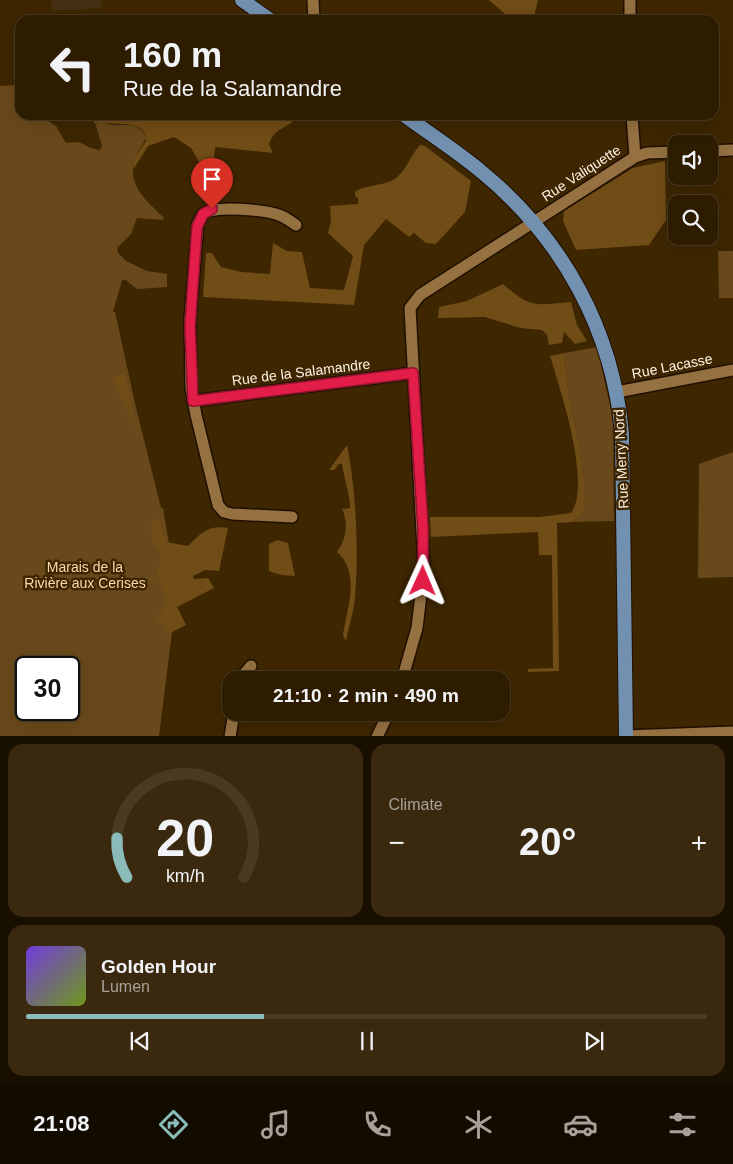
<!DOCTYPE html>
<html lang="en">
<head>
<meta charset="utf-8">
<style>
  :root { --surface:#2e1c00; --page:#3a290f; --text:#f1f3f6; --muted:#a7a199; --line:#493a22; --accent:#8bbbb9 }
  body { margin:0; font-family:Helvetica,sans-serif; background:var(--page); color:var(--text); height:100vh; display:flex; flex-direction:column; font-size:19px; white-space:nowrap }
  * { box-sizing:border-box; margin:0 }
  p { font-size:16px; color:var(--muted) }
  .icon { flex:none; width:28px; height:28px; fill:none; stroke:currentColor; stroke-width:2; stroke-linecap:round; stroke-linejoin:round }
  .map { position:relative; height:736px; overflow:hidden }
  .side { display:flex; flex-direction:column; gap:8px; padding:8px; background:#190f00; flex:1 }
  .side>* { flex:none }
  .banner { position:absolute; left:15px; top:15px; width:704px; height:105px; border-radius:15px; box-shadow:0 5px 20px #0002,0 0 0 1px var(--line); background:#2e1c00; color:var(--text); overflow:hidden }
  .controls { position:absolute; left:668px; top:135px; display:grid; gap:10px }
  .controls a { display:grid; place-items:center; width:50px; height:50px; border-radius:10px; background:var(--surface); box-shadow:0 5px 20px #0002,0 0 0 1px var(--line); font-size:25px }
  .speed { position:absolute; left:15px; top:656px; display:flex; gap:10px; font-size:25px; font-weight:700; text-align:center }
  .speed>* { display:grid; place-content:center; width:65px; height:65px; border-radius:50%; background:var(--surface); box-shadow:0 5px 20px #0002,0 0 0 1px var(--line); line-height:1 }
  .speed .limit { border:2px solid #111; border-radius:8px; background:#fff; color:#111 }
  .pin { position:absolute; display:grid; place-items:center; width:42px; height:42px; color:#fff; margin:-51px -21px; border-radius:50% 50% 50% 0; rotate:-45deg; box-shadow:0 0 5px #0007 }
  .pin .icon { rotate:45deg }
  .me { position:absolute; width:55px; margin:-28px; rotate:1deg; stroke-linejoin:round; filter:drop-shadow(0 0 4px #0008) }
  .turn { display:flex; align-items:center; gap:18px; height:105px; padding:0 25px; font-size:22px }
  .turn .icon { width:65px; height:65px; stroke-width:2.5 }
  .turn b { display:block; font-size:35px; line-height:42px }
  .big { font-size:38px; font-weight:700; line-height:1.1 }
  .side .card { flex:1; display:flex; flex-direction:column; justify-content:center; gap:8px; min-width:0; padding:0 18px; border-radius:15px; background:var(--page) }
  .side .dial { align-items:center; gap:0 }
  .dial svg { height:130px; overflow:visible; fill:none; stroke:var(--line); stroke-width:7; stroke-linecap:round; text-anchor:middle }
  .dial text { fill:var(--text); stroke:none }
  .song { display:flex; align-items:center; gap:15px }
  .cover { width:60px; height:60px; border-radius:8px; background:linear-gradient(135deg,hsl(260 70% 55%),hsl(80 70% 35%)) }
  .played { height:5px; border-radius:2px; background:linear-gradient(90deg,var(--accent) 35%,var(--line) 35%) }
  .keys { display:flex; justify-content:space-around; direction:ltr }
  .heat { display:flex; justify-content:space-between; align-items:center; font-size:28px; direction:ltr }
  .side .tiles { flex:1; display:grid; gap:8px; grid-template-columns:1fr 1fr }
  .card:last-child { grid-column:span 2 }
  .trip { position:absolute; left:222px; top:671px; width:288px; height:50px; border-radius:15px; background:var(--surface); box-shadow:0 5px 20px #0002,0 0 0 1px var(--line); font-weight:700; line-height:50px; text-align:center }
  .dock { display:flex; height:80px; justify-content:space-around; align-items:center; background:#120b00; color:var(--muted) }
  .dock .icon { width:35px; height:35px }
  .dock .on { color:var(--accent) }
  .dock b { font-size:22px; color:var(--text) }
  .map>svg:first-child { display:block }
</style>
</head>
<body>
<div class="map">
<svg width="733" height="737" viewBox="0 0 733 737">
  <rect width="100%" height="100%" fill="#3e2600"/>
  <path fill="#453013" d="M51,0H101L102,8L52,11Z"/>
  <path fill="#69491b" fill-rule="evenodd" d="M20,85V115H38L56,126L66,143C87,140 82,148 100,150L102,146L95,122C100,122 106,124 111,125C126,126 138,121 146,137C144,145 137,150 135,158C126,185 147,201 164,218L163,220L137,218L131,234L117,248L118,253L126,261L147,271L167,274V287L137,289L126,280H122L113,312H115L136,408L161,508H163L170,550L172,632L159,736H0V86ZM26,668H69V710H26Z
    M718,251H733V298H719Z
    M597,347L613,419L614,521L573,522L585,511C589,457 565,407 565,353Z
    M733,452V577L698,578L699,464Z"/>
  <path fill="#704c16" d="M489,0H538L533,20H512Z
    M92,115H299C288,130 276,125 269,144L273,153L215,147L213,169H203L191,148L174,137L148,146L133,170L134,158L146,141C147,117 111,127 97,122L95,124Z
    M420,145L425,146L471,181L465,212L436,244L426,243L414,233L409,237L386,219L364,245L354,305L203,297L206,253H212L221,267L241,272L270,274L273,243L287,251L302,252L310,288L344,290L353,256L328,233L331,221L330,206L358,204V198L355,196V192C363,185 382,186 393,180C406,172 410,156 420,145Z
    M665,161L666,220L649,245L576,250L563,221L564,211L633,168Z
    M503,284C531,309 535,305 571,302L577,325L587,341L575,344L564,332L562,343L549,345L547,335L542,330L520,328L485,317L438,318L439,307L467,301Z
    M565,353C565,407 589,457 585,511L573,522L557,523L559,671L528,672V669L553,668L552,555H539L538,532L431,537L430,517H539L571,513C592,484 560,389 550,356Z
    M124,372L137,430L114,384V379Z
    M347,445C356,489 359,551 355,596C354,611 349,626 346,641L343,635C347,608 361,573 337,552C346,539 349,524 342,509L350,508C350,494 344,479 342,464H339L334,470H329Z
    M159,517L166,542L188,546C201,533 208,525 228,528L219,571L205,570L193,576L194,579L208,578L214,588L177,607L186,625L168,634L156,616C178,601 161,594 158,577C157,568 162,561 161,552L153,543L151,525Z
    M278,540L288,543L295,576L281,575L269,571V544Z"/>
  <g fill="none" stroke-linecap="round" stroke-linejoin="round">
    <defs>
      <path id="minor" d="M313,0L314,20
        M630,0V20
        M709,151L733,150
        M635,157L647,153L676,152
        M617,392L733,370
        M193,401L413,373
        M292,517L232,514L224,512L218,505L196,415L191,388L190,319L198,223L203,214C215,205 264,210 279,215C285,217 290,221 296,225
        M239,680L251,666
        M402,680L417,628L424,569L410,308L420,295L635,157L632,115
        M626,736L733,732
        M230,737L234,712
        M377,737L389,712"/>
      <path id="major" d="M242,0L270,20
        M404,115C430,134 458,152 483,173C563,239 613,331 622,434L626,737"/>
    </defs>
    <use href="#minor" stroke="#201000" stroke-width="14"/>
    <use href="#major" stroke="#201000" stroke-width="16"/>
    <use href="#minor" stroke="#957142" stroke-width="11"/>
    <use href="#major" stroke="#7291b0" stroke-width="14"/>
  </g>
  <g fill="none" stroke-linecap="round" stroke-linejoin="round">
    <defs>
      <path id="route" d="M212,209L203,214L197,227L190,326L193,401L413,373L423,527V581"/>
    </defs>
    <use href="#route" stroke="#92132f" stroke-width="12"/>
    <use href="#route" stroke="#e11d48" stroke-width="9"/>
  </g>
  <g text-anchor="middle" stroke-width="5" stroke-linejoin="round" paint-order="stroke">
    <g font-size="14" fill="#fff3e4" stroke="#3e2600">
      <text transform="translate(581 173) rotate(-33)" y="5">Rue Valiquette</text>
      <text transform="translate(672 366) rotate(-11)" y="5">Rue Lacasse</text>
      <text transform="translate(301 372) rotate(-7)" y="5">Rue de la Salamandre</text>
      <text transform="translate(621 459) rotate(-93)" y="5">Rue Merry Nord</text>
    </g>
    <g font-size="14" fill="#fad8ae" stroke="#3e2600">
      <text x="85" y="572">Marais de la<tspan x="85" dy="16">Rivière aux Cerises</tspan></text>
    </g>
  </g>
</svg>
<div class="controls">
<a><svg class="icon" aria-label="sound" viewBox="0 0 24 24"><path d="M4 9h4l5-4v14l-5-4H4zM17 9q2 3 0 6"/></svg></a>
<a><svg class="icon" aria-label="search" viewBox="0 0 24 24"><circle cx="10" cy="10" r="6"/><path d="M15 15l6 6"/></svg></a>
</div>
<div class="speed"><div class="limit">30</div></div>
<div class="pin" style="left:212px;top:209px;background:#d93025"><svg class="icon" aria-label="arrive" viewBox="0 0 24 24"><path d="M6 21V4h12l-3 4 3 4H6"/></svg></div>
<svg class="me" style="left:423px;top:581px" viewBox="-20 -20 40 40"><path d="M0-17L14 15 0 8-14 15z" fill="#e11d48" stroke="#fff" stroke-width="4"/></svg>
<div class="trip">21:10 · 2 min · 490 m</div>
<div class="banner">
<div class="turn"><svg class="icon" aria-label="left" viewBox="0 0 24 24"><path d="M17 20v-9H6M10 6l-5 5 5 5"/></svg><div><b>160 m</b>Rue de la Salamandre</div></div>
</div>
</div>
<section class="side">
<div class="tiles">
<div class="card dial"><svg viewBox="0 0 100 80">
<path d="M14 69A42 42 0 1 1 86 69"/>
<path d="M14 69A42 42 0 0 1 8 45" stroke="#8bbbb9"/>
<text x="50" y="56" font-size="32" font-weight="700">20</text>
<text x="50" y="72" font-size="11">km/h</text>
</svg></div>
<div class="card"><p>Climate</p>
<div class="heat"><a>−</a><b class="big">20°</b><a>+</a></div>
</div>
<div class="card">
<div class="song"><i class="cover"></i><div><b>Golden Hour</b><p>Lumen</p></div></div>
<div class="played"></div>
<div class="keys"><svg class="icon" aria-label="previous" viewBox="0 0 24 24"><path d="M18 5L8 12l10 7zM5 5v14"/></svg><svg class="icon" aria-label="pause" viewBox="0 0 24 24"><path d="M8 5v14M16 5v14"/></svg><svg class="icon" aria-label="next" viewBox="0 0 24 24"><path d="M6 5l10 7-10 7zM19 5v14"/></svg></div>
</div>
</div>
</section>
<nav class="dock">
<b>21:08</b>
<svg class="icon on" aria-label="directions" viewBox="0 0 24 24"><path d="M12 3l9 9-9 9-9-9zM9 14v-3h6M13 9l2 2-2 2"/></svg>
<svg class="icon" aria-label="music" viewBox="0 0 24 24"><path d="M9 18V5l10-2v13"/><circle cx="6" cy="18" r="3"/><circle cx="16" cy="16" r="3"/></svg>
<svg class="icon" aria-label="phone" viewBox="0 0 24 24"><path d="M5 4h4l2 5-3 2q2 4 5 5l2-3 5 2v4C11 20 4 13 5 4z"/></svg>
<svg class="icon" aria-label="climate" viewBox="0 0 24 24"><path d="M12 3v18M4 7l16 10M4 17L20 7"/></svg>
<svg class="icon" aria-label="car" viewBox="0 0 24 24"><path d="M5 17H2v-5l4-1 3-4h7l3 4 3 1v5h-3M9 17h6M6 11h13"/><circle cx="7" cy="17" r="2"/><circle cx="17" cy="17" r="2"/></svg>
<svg class="icon" aria-label="filters" viewBox="0 0 24 24"><path d="M4 7h16M4 17h16"/><circle cx="9" cy="7" r="2"/><circle cx="15" cy="17" r="2"/></svg>
</nav>
</body>
</html>
